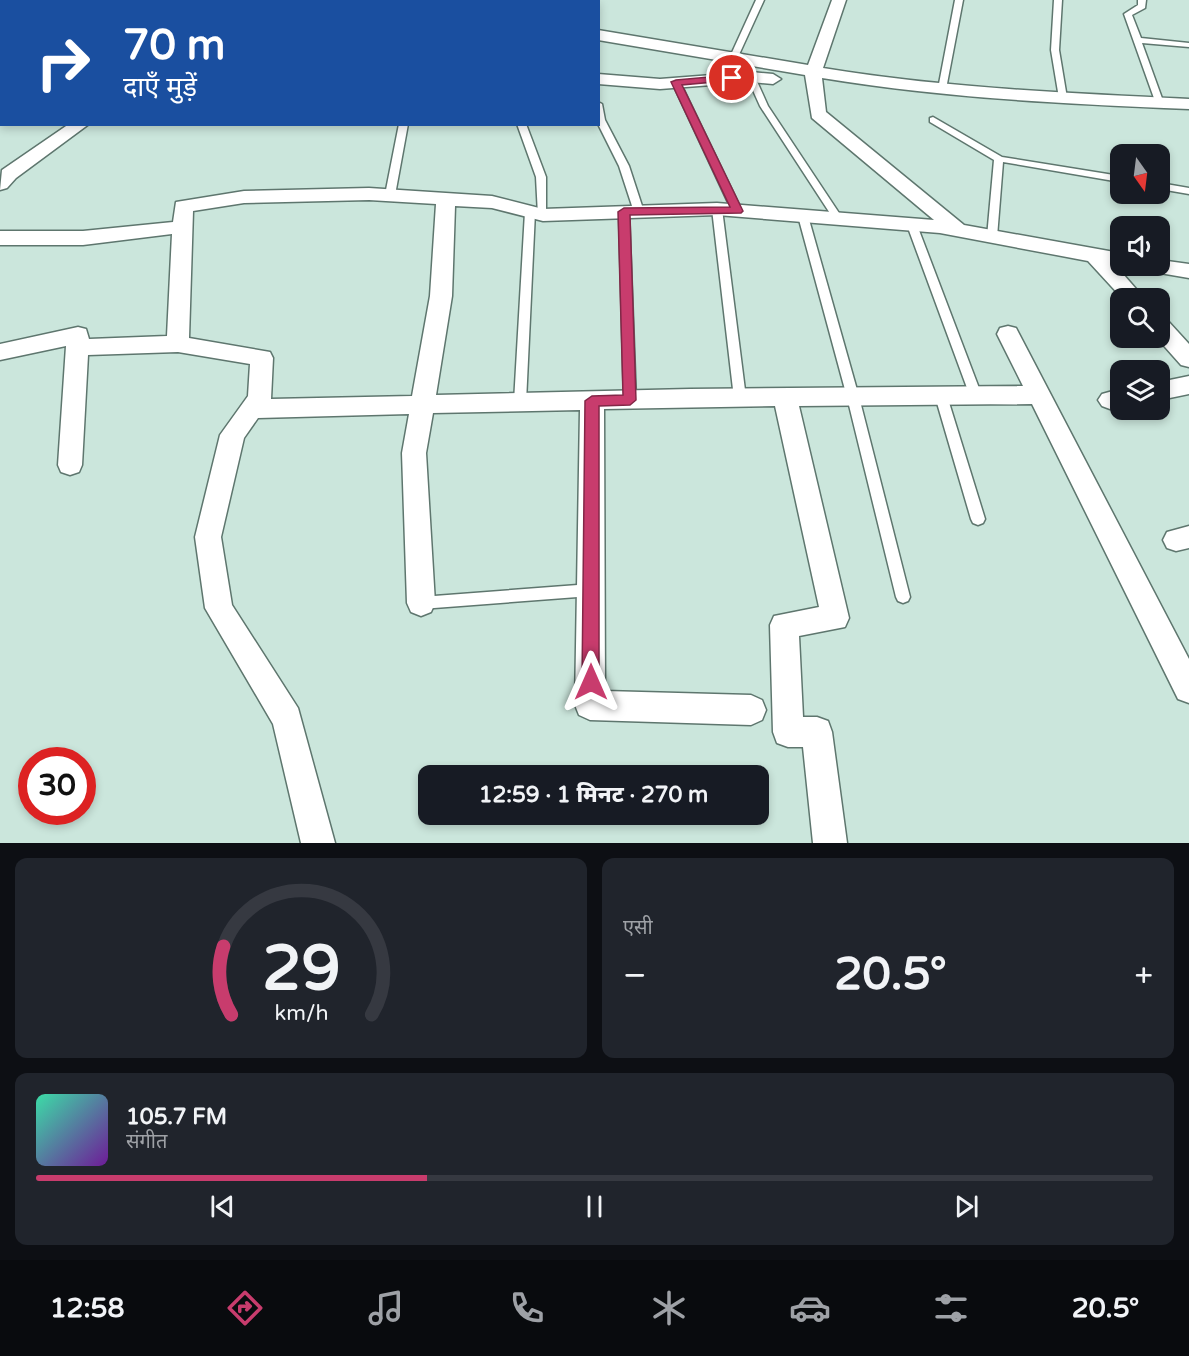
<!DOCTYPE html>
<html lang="hi">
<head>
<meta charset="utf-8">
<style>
  :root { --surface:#171b24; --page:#20242c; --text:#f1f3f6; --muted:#9ea1a6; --line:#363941; --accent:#c83c6d }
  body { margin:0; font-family:"Varela Round","Noto Sans Devanagari",sans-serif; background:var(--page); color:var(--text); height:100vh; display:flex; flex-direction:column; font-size:22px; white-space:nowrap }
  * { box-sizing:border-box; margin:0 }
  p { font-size:20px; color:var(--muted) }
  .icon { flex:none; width:33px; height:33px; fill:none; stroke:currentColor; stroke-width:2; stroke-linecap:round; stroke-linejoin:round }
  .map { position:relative; height:843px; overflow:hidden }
  .side { display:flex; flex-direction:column; gap:15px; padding:15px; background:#0d0f14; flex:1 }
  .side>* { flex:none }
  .guide { position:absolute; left:0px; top:0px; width:600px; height:126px; box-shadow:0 3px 9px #0003; background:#1a4fa0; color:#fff; overflow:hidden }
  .needle { width:39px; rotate:166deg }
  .tools { position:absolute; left:1110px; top:144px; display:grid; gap:12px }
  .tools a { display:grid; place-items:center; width:60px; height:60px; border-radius:12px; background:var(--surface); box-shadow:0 3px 9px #0003; font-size:30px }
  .speed { position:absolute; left:18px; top:747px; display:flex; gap:12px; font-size:30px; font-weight:700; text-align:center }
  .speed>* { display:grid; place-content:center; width:78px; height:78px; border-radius:50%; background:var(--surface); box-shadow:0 3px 9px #0003; line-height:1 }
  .speed .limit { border:9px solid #d22; background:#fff; color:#111 }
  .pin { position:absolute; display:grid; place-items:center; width:51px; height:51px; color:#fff; margin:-26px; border:3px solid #fff; border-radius:50%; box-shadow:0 2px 6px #0007 }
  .me { position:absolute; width:66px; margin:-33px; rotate:0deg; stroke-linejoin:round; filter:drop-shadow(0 0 4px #0008) }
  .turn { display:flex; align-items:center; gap:21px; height:126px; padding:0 24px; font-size:27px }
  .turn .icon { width:78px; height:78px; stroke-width:2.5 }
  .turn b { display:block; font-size:42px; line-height:51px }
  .big { font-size:45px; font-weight:800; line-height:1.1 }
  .side .tile { flex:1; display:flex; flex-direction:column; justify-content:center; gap:9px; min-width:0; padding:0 21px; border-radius:12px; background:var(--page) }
  .side .dial { align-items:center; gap:0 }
  .dial svg { height:156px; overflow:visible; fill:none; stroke:var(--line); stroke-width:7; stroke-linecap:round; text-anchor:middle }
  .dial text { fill:var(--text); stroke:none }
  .song { display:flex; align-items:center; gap:18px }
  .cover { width:72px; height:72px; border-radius:9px; background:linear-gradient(135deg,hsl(160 70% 55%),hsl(280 70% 35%)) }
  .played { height:6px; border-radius:3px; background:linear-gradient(90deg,var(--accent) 35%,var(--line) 35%) }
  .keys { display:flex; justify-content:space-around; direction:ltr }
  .heat { display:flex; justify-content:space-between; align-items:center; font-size:33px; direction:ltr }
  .side .tiles { flex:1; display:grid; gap:15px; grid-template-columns:1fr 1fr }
  .tile:last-child { grid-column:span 2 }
  .trip { position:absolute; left:418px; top:765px; width:351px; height:60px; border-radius:12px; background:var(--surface); box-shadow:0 3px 9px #0003; font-weight:800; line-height:60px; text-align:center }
  .tabs { display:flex; height:96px; justify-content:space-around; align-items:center; background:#090b0e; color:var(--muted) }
  .tabs .icon { width:42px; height:42px }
  .tabs .selected { color:var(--accent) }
  .tabs b { font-size:27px; color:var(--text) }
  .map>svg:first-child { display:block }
</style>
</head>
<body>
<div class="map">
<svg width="1189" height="843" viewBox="0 0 1189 843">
  <rect width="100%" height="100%" fill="#cbe6dc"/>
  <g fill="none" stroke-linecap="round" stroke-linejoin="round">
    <defs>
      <path id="lane" d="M756,0H764L737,59L730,61L729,59Z
        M955,0H963L946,89L942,92L938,89Z
        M1054,0H1062L1059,50L1067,98L1063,101L1059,98L1051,50Z
        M1138,0H1146L1145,8L1132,15L1141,38L1189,43V47L1142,43L1163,101L1159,104L1155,101L1124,14L1138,5Z
        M748,75L755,77L768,106L843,219L841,221H835L760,106L747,77Z
        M673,80L680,82L742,211L740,213L737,214L732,211L672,82Z
        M598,102L602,104L605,120L629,166L644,212L642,214L639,215L634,212L619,166L598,124Z
        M933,117L1002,157L1120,176V182L1003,162L997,237L992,240L988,239L987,237L994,160L930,122V118Z
        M399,124H408L395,195L390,198L385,195Z
        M517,124H526L546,177V217H540L538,215L536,177Z
        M1160,183L1189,188V194L1160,189Z
        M717,206L722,209L746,398L740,402L734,398L712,209Z
        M530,209L535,212L526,402L520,407L514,402L525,212Z
        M624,209L629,212L636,400L630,404L624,400L619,212Z
        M803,213L808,216L859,397L910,597L908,601L903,603L898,601L896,597L847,397L798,216Z
        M912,222L917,225L982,396L980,399H972L970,396L907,225Z
        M941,392L947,396L985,519L983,523L978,525L973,523L971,519L935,396Z
        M591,584L596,586L598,590L596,594L591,596L421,609L416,607L414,603L416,599L421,597Z"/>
      <path id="street" d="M24,0H39L23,2Z
        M364,0H378V2H364Z
        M435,0H449L434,2Z
        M516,0H541L515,2Z
        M832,0H846L823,68C944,88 1066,93 1189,99V109C1066,104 943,98 822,78L826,112L964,225L1120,253V266H1125H1116L1144,298H1122L1088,261L940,233L717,215L543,221L492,208L455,206L452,296L436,395L690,389L1023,386L997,334L1000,328L1008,326L1016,328L1189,659V703L1178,699L1032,404L799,406L849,618L845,627L799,636L803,717H817L828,721L832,732L847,843H813L803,747H788L777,743L773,732L770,625L774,616L819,607L775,406L604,409L605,691L751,695L762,700L766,710L762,720L751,725L590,720L579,715L575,705L580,410L433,413L426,453L435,603L431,612L421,616L411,612L407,603L402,453L409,414L258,418L244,438L221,537L232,605L298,708L335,843H301L273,724L205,608L195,537L220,435L248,396L250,364L178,352L88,355L82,465L79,472L70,475L61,472L58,465L66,346L0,360V344L78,327L86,329L89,339L167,336L172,234L83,245H0V231H83L173,222L176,202L244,191L369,188L492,196L543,209L717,203L934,220L812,118L805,75L598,40V30L808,65ZM369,200L436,204L430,296L412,396L271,399L273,358L270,352L189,338L193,211L244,203Z
        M2,17V27L0,28V18Z
        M2,59V70H0V60Z
        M751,72L773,74L781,79L773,84L751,82L660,89L598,84V74L660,79Z
        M69,124H89L16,178L7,188L0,190L2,170Z
        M1160,260L1189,264V278L1148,271L1145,266H1160Z
        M1160,319L1168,321L1189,344V367L1181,365L1157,338H1160Z
        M1189,376V394L1160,400V382Z
        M1120,389V407L1110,409L1102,406L1098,400L1102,394Z
        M1189,526V548L1176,551L1167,548L1163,540L1167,532Z"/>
    </defs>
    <use href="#lane" stroke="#5e766e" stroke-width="3"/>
    <use href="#street" stroke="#5e766e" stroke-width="3"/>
    <use href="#lane" fill="#fff" fill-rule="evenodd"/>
    <use href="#street" fill="#fff" fill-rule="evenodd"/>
  </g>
  <path fill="#c83c6d" stroke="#822747" stroke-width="1.5" d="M732,75L737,78L736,80L682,85L743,211L741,213L630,215L636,400L630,405L599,406V682L597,688L591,690L585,688L582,682L585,401L592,396L623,395L618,212L624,208L730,207L671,82L676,80Z"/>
</svg>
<div class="tools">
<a><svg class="needle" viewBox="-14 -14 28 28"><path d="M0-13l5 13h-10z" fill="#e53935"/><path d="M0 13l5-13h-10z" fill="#9ea1a6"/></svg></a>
<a><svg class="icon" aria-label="sound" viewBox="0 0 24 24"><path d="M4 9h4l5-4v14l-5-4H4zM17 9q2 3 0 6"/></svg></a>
<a><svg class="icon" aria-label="search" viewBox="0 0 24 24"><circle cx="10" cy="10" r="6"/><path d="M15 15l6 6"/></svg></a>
<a><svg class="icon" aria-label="layers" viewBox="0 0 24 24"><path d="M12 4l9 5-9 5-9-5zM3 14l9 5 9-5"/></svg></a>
</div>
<div class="speed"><div class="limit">30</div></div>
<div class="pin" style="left:732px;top:78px;background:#d93025"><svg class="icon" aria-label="arrive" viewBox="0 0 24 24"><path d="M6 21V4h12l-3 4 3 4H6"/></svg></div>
<svg class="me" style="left:591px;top:682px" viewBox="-20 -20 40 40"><path d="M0-17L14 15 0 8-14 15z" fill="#c83c6d" stroke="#fff" stroke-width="4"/></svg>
<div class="trip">12:59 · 1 मिनट · 270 m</div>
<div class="guide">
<div class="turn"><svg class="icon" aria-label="right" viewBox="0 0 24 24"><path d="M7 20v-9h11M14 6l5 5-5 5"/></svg><div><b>70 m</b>दाएँ मुड़ें</div></div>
</div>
</div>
<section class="side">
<div class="tiles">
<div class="tile dial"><svg viewBox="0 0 100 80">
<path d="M14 69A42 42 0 1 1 86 69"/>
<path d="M14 69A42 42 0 0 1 10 34" stroke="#c83c6d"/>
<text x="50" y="56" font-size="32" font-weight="700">29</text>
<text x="50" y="72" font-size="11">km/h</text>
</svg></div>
<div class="tile"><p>एसी</p>
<div class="heat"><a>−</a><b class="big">20.5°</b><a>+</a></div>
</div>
<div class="tile">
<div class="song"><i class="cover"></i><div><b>105.7 FM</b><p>संगीत</p></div></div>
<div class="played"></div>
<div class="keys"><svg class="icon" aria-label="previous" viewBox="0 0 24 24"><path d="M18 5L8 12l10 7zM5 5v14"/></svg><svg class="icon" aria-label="pause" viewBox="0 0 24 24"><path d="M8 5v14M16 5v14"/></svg><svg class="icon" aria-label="next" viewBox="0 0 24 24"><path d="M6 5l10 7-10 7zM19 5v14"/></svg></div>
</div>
</div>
</section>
<nav class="tabs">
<b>12:58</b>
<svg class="icon selected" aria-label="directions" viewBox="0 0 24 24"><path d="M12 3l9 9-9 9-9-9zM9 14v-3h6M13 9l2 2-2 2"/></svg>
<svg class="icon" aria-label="music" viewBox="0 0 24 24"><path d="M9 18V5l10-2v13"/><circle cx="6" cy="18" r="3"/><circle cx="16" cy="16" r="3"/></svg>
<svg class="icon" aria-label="phone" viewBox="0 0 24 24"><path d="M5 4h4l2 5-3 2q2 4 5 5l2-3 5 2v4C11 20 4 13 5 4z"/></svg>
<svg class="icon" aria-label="climate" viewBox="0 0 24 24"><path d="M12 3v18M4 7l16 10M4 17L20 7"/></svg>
<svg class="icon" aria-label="car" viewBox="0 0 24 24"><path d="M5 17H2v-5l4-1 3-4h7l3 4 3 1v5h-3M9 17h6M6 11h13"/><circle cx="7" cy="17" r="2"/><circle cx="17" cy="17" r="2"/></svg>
<svg class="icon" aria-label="filters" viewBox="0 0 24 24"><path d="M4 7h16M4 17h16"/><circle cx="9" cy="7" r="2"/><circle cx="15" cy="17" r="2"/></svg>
<b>20.5°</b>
</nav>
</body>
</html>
